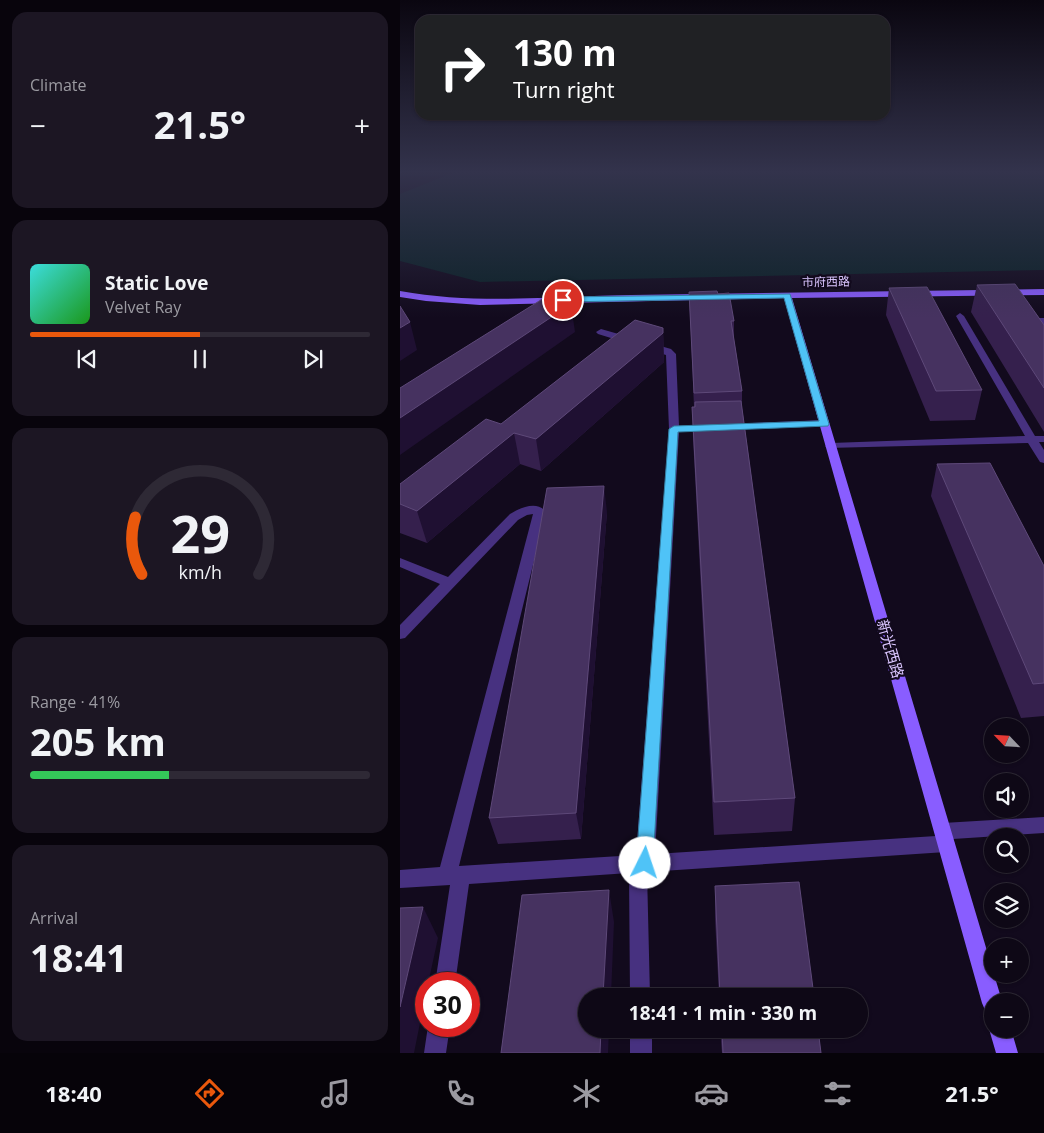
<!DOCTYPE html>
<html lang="en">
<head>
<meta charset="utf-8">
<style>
  :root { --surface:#0e0816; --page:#1c1623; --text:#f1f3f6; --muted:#9b9aa1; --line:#2e2935; --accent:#ea580c }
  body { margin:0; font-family:"Open Sans","Noto Sans SC",sans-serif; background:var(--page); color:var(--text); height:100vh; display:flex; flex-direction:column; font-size:19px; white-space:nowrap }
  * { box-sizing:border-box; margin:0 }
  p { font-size:16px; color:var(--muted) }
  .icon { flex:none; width:28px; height:28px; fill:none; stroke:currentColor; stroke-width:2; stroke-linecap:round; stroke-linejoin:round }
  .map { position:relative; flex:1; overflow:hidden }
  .details { display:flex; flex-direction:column; gap:12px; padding:12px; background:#08040c; width:400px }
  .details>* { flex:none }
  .hud { position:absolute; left:15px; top:15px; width:475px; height:105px; border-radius:15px; box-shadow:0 1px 4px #0004,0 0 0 1px var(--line); background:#202124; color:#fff; overflow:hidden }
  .needle { width:32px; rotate:295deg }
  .buttons { position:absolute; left:584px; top:718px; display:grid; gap:10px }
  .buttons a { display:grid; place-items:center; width:45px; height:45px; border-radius:50%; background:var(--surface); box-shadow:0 1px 4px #0004,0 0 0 1px var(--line); font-size:25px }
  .speed { position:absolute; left:15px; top:972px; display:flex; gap:10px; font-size:25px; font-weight:700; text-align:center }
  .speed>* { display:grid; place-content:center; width:65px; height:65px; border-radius:50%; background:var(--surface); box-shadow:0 1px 4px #0004,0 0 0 1px var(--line); line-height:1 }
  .speed .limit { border:8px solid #d22; background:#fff; color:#111 }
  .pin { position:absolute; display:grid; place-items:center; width:42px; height:42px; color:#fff; margin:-21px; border:2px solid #fff; border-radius:50%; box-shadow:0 1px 5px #0007 }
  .me { position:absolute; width:55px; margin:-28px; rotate:4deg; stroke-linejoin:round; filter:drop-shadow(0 0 4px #0008) }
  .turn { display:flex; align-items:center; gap:18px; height:105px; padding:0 15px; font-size:22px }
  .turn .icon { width:65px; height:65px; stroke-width:2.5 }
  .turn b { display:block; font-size:35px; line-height:42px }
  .big { font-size:38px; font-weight:700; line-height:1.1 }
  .details .card { flex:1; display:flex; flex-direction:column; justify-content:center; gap:8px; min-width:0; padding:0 18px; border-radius:15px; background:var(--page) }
  .details .dial { align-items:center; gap:0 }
  .dial svg { height:130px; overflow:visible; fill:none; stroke:var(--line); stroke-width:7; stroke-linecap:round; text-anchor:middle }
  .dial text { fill:var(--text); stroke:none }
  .song { display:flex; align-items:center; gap:15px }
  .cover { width:60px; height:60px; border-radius:8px; background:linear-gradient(135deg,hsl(180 70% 55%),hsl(120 70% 35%)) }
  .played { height:5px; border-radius:2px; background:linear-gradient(90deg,var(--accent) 50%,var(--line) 50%) }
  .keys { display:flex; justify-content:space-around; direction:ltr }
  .heat { display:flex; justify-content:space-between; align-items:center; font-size:28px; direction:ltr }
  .charge { height:8px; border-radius:4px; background:linear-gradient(90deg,#34c759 41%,var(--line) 0) }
  .trip { position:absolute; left:178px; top:988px; width:290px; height:50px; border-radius:25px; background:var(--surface); box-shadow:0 1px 4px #0004,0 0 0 1px var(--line); font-weight:700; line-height:50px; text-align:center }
  .dock { display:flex; height:80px; justify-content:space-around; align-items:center; background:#060309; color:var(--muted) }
  .dock .icon { width:35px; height:35px }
  .dock .on { color:var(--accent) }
  .dock b { font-size:22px; color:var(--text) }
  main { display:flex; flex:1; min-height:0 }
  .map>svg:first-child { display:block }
</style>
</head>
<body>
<main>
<section class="details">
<div class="card"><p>Climate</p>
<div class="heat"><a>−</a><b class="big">21.5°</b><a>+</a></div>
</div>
<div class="card">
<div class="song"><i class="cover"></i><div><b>Static Love</b><p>Velvet Ray</p></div></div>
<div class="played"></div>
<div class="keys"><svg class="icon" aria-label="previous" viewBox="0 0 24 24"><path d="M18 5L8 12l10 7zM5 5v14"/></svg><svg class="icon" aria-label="pause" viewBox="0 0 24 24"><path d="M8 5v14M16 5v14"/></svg><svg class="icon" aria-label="next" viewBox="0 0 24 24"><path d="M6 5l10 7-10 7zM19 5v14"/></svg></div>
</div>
<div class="card dial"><svg viewBox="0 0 100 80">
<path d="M14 69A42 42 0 1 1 86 69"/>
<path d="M14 69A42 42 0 0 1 10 34" stroke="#ea580c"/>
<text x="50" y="56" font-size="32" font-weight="700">29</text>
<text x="50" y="72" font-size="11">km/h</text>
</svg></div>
<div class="card"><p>Range · 41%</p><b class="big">205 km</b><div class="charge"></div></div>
<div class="card"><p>Arrival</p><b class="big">18:41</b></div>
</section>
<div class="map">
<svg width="644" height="1053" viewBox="0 0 644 1053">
  <rect width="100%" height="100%" fill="#120a1d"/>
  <path fill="#0c2228" d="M57,171H644V270L80,282L0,261V194Z"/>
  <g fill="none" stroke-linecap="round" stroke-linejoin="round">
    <path fill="#473180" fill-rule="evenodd" d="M560,313L564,316L635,436H644V442H639L644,450V463L640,462L628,443L427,448L425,446L431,443L625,436L556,316Z
      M639,318H644V326L638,320Z
      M201,329L271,349L276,354L279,426L308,425L313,428L308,431L279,432L255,854L536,836L534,831L537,825L543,823L644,817V833L553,839L555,844L552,850L546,852L247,872L250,996H230L229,873L69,884L55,984H35L50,885L0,888V870L40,867L133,514L127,515L118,520L5,638L0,639V625L40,584L0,567V558L48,577L110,514C120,508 137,500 146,512L59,866L236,855L269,429L266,355L198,334L196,332Z
      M424,420L428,421L429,423L428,425L328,430L323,427L328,424Z
      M28,1026H50L46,1053H24Z
      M230,1029H252V1053H230Z"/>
    <path fill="#895dff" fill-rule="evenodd" d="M644,289V295L392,298L602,1001H592V1013L585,1010L582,1003L384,298L80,305L26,301L0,297V291C77,305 153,296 231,295C369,293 506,291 644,289Z
      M592,1021V1029H611L618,1053H596L589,1029Z"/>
    <path fill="#e84dff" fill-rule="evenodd" d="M0,171H5L0,173Z"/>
  </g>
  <path fill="#35204d" d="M577,285L644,325V432L571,312Z
    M489,288L582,390L575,420L530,421L486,315Z
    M289,292L318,294L334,321V339L342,391V407L395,798L392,831L314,835L293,438L292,407H294Z
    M263,328L264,362L141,471L120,464L27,543L0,533V484Z
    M537,464L644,566V716L621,718L531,496Z
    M207,512L181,839L98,844L89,818Z
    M315,886L414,996H319L315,918Z
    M320,1029H418L421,1053H322Z"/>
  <path fill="#1f1032" d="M171,304L175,332L0,455V418Z
    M10,322L17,350L0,361V328Z
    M263,333L264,362L141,471L136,439Z
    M114,433L120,464L27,543L17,511Z
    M204,486L207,512L181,839L176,813Z
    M209,890L214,922L211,996H203Z
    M23,907L38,938L28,984H26V993L14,1053H0V1007Z
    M201,1029H209L208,1053H200Z"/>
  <path fill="#463260" stroke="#5e4979" d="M615,284L644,325V388L577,285Z
    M527,287L582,390L536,391L489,288Z
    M317,291L318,294L329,293L334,321H331L342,391L294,393L289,292Z
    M144,298L171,304L0,418V388Z
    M0,306L10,322L0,328Z
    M235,320L263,328V333L136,439L114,433L17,511L0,504V484L86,419L101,424Z
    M341,401L395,798L314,802L292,407H295V402Z
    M590,463L644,566V683L633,684L537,464Z
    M204,486L176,813L89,818L147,488Z
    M399,882L414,996H320L315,886Z
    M209,890L203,996H186V1029H201L200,1053H101L122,895Z
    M23,907L0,1007V908Z
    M322,1029H418L421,1053H323Z"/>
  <linearGradient id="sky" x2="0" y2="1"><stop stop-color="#0a0610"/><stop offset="0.54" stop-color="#33334c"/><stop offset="1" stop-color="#33334c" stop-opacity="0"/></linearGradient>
  <rect width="644" height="318" fill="url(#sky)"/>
  <path fill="#4fc3f7" stroke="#337fa1" d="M390,294L429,424L428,426L278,432L253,863L251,869L245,871L239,869L236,863L269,429L274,426L419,421L384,298L163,302L159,300L163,297Z"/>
  <g text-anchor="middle" stroke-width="4.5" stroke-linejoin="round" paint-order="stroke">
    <g font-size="12" fill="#dbc6ff" stroke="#120a1d">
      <text transform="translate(426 282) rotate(-1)" y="4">市府西路</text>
    </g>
    <g font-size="15" fill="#dbc6ff" stroke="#120a1d">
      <text transform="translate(490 649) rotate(74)" y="5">新光西路</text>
    </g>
  </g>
</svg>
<div class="buttons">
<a><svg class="needle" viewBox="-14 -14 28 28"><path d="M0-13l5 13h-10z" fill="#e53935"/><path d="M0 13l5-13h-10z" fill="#9b9aa1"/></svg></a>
<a><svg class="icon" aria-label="sound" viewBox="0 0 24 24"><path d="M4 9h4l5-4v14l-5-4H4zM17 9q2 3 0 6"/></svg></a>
<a><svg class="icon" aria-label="search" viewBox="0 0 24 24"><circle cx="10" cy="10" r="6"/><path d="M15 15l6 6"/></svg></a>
<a><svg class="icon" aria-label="layers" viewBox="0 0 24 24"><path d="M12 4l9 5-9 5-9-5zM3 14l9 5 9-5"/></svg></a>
<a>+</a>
<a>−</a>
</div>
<div class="speed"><div class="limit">30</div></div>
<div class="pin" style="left:163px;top:300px;background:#d93025"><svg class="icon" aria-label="arrive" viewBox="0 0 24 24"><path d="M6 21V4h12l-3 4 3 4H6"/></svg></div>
<svg class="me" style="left:245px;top:863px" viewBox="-20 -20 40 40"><circle r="19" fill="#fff"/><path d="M0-13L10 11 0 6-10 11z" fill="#4fc3f7"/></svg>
<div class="trip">18:41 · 1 min · 330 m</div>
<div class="hud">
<div class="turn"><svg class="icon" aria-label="right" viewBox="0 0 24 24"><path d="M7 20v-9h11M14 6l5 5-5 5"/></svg><div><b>130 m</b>Turn right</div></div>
</div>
</div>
</main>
<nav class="dock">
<b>18:40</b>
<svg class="icon on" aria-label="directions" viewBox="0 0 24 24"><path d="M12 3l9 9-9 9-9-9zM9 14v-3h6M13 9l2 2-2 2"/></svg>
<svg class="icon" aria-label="music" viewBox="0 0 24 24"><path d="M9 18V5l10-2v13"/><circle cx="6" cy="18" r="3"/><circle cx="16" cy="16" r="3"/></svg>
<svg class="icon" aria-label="phone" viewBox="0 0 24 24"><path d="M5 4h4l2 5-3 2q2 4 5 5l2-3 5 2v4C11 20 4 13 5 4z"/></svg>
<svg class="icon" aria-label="climate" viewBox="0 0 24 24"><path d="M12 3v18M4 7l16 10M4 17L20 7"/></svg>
<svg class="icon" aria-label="car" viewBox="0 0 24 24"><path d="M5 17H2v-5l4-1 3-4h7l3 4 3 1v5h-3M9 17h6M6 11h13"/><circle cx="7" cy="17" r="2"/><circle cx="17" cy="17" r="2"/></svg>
<svg class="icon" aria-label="filters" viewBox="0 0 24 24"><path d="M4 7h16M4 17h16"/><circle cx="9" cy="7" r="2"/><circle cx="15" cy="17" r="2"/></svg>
<b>21.5°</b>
</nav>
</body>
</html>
